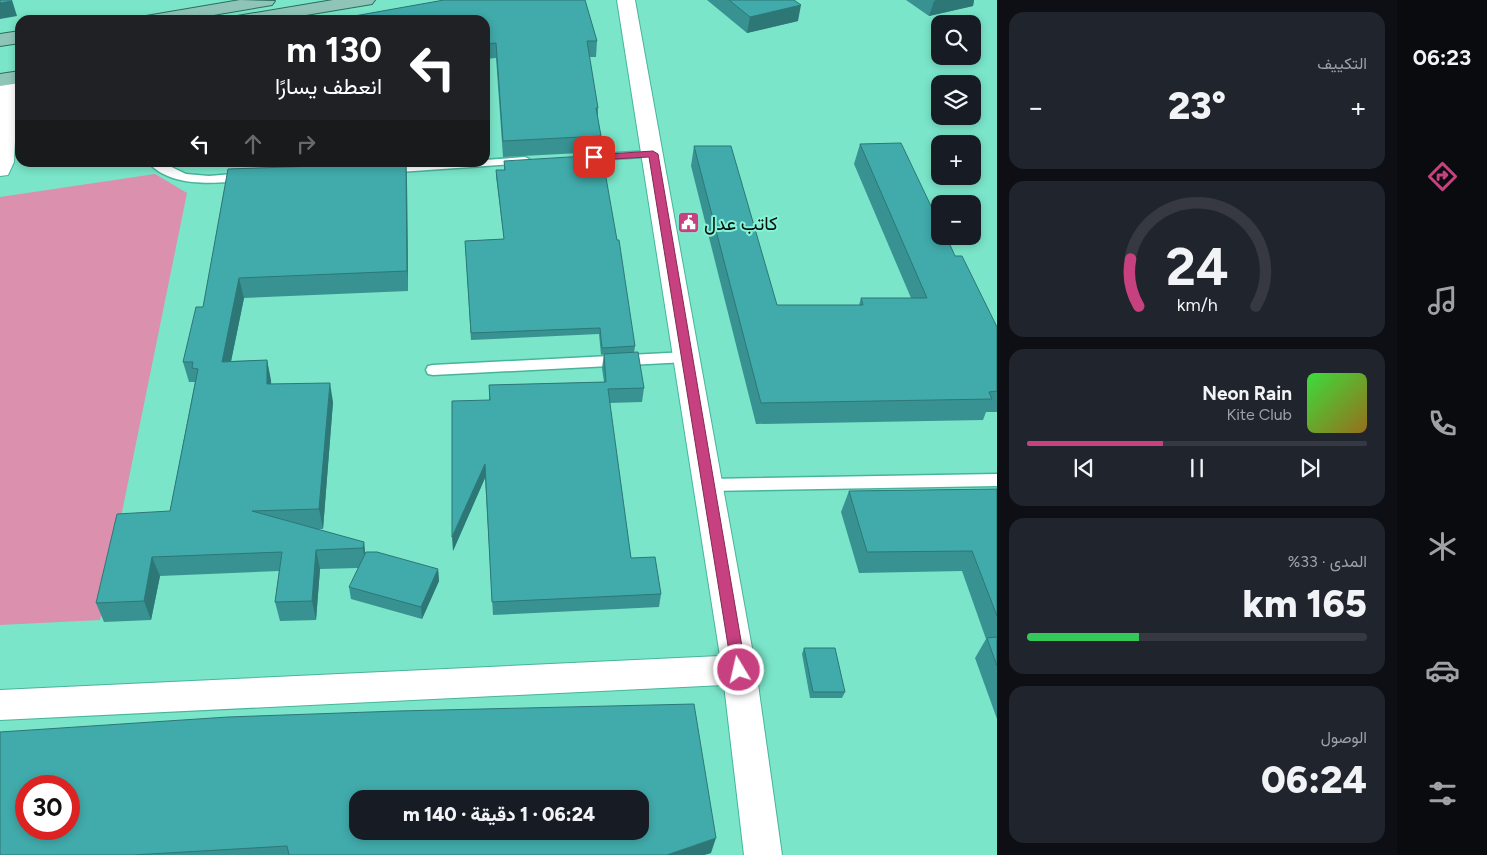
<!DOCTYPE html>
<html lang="ar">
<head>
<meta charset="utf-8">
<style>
  :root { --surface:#171b24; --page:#20242c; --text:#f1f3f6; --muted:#9ea1a6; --line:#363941; --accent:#c74181 }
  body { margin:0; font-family:Figtree,Vazirmatn,sans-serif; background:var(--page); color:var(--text); direction:rtl; height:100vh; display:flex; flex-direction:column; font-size:19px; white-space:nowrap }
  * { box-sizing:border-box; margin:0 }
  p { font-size:16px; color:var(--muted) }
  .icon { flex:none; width:28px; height:28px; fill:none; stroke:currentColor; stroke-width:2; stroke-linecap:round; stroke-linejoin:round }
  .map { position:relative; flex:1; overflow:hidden; direction:ltr }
  .sheet { display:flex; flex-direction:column; gap:12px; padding:12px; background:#0d0f14; width:400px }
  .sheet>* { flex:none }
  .hud { position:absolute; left:15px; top:15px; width:475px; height:152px; border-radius:15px; box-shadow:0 2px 8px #0003; direction:rtl; background:#202124; color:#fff; overflow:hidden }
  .controls { position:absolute; left:931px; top:15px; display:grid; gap:10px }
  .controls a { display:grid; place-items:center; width:50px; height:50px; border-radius:10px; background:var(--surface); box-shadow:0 2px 8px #0003; font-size:25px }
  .speed { position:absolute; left:15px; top:775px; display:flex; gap:10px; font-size:25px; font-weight:700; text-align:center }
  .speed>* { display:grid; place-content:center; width:65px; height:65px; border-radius:50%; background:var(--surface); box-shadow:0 2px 8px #0003; line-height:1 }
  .speed .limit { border:8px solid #d22; background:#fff; color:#111 }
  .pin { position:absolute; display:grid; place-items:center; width:42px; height:42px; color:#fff; margin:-21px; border-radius:10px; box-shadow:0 2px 8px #0006 }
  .me { position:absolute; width:55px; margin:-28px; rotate:351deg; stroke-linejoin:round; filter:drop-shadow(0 0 4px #0008) }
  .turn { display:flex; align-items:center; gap:18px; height:105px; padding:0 25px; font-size:22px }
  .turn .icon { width:65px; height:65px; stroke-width:2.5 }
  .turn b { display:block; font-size:35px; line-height:42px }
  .lanes { display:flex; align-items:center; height:48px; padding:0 25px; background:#0003; justify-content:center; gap:25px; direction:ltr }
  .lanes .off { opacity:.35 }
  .big { font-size:38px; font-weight:800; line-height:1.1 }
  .sheet .tile { flex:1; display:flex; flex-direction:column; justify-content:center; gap:8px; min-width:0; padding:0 18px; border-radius:15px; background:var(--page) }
  .sheet .dial { align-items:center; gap:0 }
  .dial svg { height:130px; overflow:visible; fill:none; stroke:var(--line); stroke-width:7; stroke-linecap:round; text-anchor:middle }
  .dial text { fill:var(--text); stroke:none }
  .song { display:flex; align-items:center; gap:15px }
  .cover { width:60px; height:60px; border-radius:8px; background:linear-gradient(135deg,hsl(120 70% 55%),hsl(40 70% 35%)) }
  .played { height:5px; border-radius:2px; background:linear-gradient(90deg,var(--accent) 40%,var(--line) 40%) }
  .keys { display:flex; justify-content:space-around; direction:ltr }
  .heat { display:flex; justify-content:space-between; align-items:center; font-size:28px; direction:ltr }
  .charge { height:8px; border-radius:4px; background:linear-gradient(90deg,#34c759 33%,var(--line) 0) }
  .trip { position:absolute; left:349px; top:790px; width:300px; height:50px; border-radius:15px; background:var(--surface); box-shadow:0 2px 8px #0003; font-weight:800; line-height:50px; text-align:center; direction:rtl }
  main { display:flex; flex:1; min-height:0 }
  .dock { display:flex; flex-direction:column; width:90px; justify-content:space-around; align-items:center; background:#090b0e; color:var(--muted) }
  .dock .icon { width:35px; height:35px }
  .dock .selected { color:var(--accent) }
  .dock b { font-size:22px; color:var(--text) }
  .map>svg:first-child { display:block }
</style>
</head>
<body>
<main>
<nav class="dock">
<b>06:23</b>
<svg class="icon selected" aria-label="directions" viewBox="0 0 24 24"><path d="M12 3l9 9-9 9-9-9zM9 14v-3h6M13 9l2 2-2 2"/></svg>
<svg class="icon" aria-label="music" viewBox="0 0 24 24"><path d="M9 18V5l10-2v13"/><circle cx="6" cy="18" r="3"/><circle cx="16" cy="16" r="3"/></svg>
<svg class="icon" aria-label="phone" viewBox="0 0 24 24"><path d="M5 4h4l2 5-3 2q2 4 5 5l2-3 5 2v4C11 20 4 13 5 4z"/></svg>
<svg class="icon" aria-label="climate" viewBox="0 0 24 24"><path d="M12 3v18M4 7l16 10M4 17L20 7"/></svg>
<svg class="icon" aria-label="car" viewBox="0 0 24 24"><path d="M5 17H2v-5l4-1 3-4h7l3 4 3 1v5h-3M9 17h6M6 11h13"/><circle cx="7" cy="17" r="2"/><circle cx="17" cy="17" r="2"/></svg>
<svg class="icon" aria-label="filters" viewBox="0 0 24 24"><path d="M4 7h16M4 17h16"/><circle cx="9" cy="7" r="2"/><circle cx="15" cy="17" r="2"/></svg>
</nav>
<section class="sheet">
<div class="tile"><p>التكييف</p>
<div class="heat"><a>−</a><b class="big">23°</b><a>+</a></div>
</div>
<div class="tile dial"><svg viewBox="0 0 100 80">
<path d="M14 69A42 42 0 1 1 86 69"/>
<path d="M14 69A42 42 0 0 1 9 40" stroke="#c74181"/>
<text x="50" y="56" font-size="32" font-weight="700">24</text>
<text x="50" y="72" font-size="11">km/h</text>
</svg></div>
<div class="tile">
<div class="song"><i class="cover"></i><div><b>Neon Rain</b><p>Kite Club</p></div></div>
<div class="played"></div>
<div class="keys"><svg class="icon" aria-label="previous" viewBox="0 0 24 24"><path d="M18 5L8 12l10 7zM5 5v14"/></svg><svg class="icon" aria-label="pause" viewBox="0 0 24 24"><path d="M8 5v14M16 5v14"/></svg><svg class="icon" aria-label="next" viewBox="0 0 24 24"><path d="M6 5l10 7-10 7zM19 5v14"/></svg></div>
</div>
<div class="tile"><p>المدى · 33%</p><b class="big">165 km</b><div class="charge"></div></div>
<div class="tile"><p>الوصول</p><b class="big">06:24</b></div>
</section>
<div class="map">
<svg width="997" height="855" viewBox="0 0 997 855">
  <rect width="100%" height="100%" fill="#7ae5c9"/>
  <path fill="#db90ad" d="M155,174L187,193L100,620L0,625V197Z"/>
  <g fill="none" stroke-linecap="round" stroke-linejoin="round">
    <defs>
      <path id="service" d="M653,151L659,154L657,156L582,161L576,158L582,155Z
        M525,157L529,159L531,161L529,163L385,173L379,169L385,165L485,162V160Z
        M148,162H161L186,174L209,176L245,173L251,177C246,182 236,181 229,182C202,184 167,184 148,162Z
        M687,352L692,354L694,357L692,360L687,362L433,375L428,374L426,370L428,366L433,365Z
        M997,474V486L708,491L702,489L700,485L702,481L708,479Z"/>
      <path id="minor" d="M617,0H635L756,670L782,855H744L724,685L0,720V690L720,656Z
        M8,73L15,75L18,79L14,162L8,175L0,176V76Z"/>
      <path id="primary" d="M240,0L275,1L272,5L266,6L184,20H143L146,16L152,15Z
        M333,0H375L372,4L276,20H234L237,16Z
        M20,31V43L0,46V34Z
        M20,71V83L0,86V74Z"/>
    </defs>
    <use href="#service" stroke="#47b59c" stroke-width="3"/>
    <use href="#minor" stroke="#47b59c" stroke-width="2"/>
    <use href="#primary" stroke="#2c6d5d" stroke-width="2"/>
    <use href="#service" fill="#fff" fill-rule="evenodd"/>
    <use href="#minor" fill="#fff" fill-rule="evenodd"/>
    <use href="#primary" fill="#8fc5b8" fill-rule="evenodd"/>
  </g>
  <path fill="#389292" d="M444,0H585L597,41L596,57H589L598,108V119L601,136L599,152L503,157L496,58L485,59V20H343V18Z
    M707,0H794L798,21L747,33Z
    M906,0H974L973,6L929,16Z
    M860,144L955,256L997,327V412H986L983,420L756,424L691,166L694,146L777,305H859L861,298H911L854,164Z
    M504,161L635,346L634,353L644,388L642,402L609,403L631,558L661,594L659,607L493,615L485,478L453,551L489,400V385L604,382L602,368L604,354L601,355L599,334L471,340L465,241L504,239L496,176V170H504Z
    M406,163L407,182L408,291L244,298L231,361L267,360L271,384L333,402L323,529H316L364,542L365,554L438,569L439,581L422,619L351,599L349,587L358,568L320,569L316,620L280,621L275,602L279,571L160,576L151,620L104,622L96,603L170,511L195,382H189L183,362L203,307L228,169Z
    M997,489V719L975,658L986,639L962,571L859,573L841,512L849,491Z
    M804,648L845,692L842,698H810L802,654Z
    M0,732L711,853L704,855H0Z"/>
  <path fill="#2e7777" d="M12,0L17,16L0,19V3Z
    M936,0H974L973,6L929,16L934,1Z
    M801,5L798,21L747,33L750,17Z
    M406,163L407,182L408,291L407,271Z
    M239,278L244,298L227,381L222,362Z
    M267,360L271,380L272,404L267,384Z
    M330,383L333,402L323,529L319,509Z
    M485,464V478L453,551L452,537Z
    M364,542L366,561V568L363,548Z
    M316,550L320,569L316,620L312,601Z
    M152,557L160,576L151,620L144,601Z
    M438,569L439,581L422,619L421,607Z
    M716,838L711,853L704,855H667Z"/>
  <path fill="#41aaaa" stroke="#2e7777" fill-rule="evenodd" d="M0,0H11L12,1L0,3Z
    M444,0H585L597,41H587L598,108H596L601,136L503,141L496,43L485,44V20H344L343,18Z
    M729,0H794L801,5L750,17Z
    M901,143L940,225V236H946L955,256H962L997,327V391L989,392L992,399L761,403L694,146H731L777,305H863L861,298H927L860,144Z
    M602,155L617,240H619L635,346L602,348L600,328L471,333L465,241L504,239L496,170H505L504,161Z
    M406,163L407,271L239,278L222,362L267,360V384L330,383L319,509L252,511L364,542L363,548L316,550L312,601L275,602L282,552L152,557L144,601L96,603L117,514L170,511L198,369L192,368L193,362H183L196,307H203L228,169Z
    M638,352L644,388L608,389L631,558L655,557L661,594L492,602L485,464L452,537V401L490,400L489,385L606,382L604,354Z
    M997,489V616L972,551L867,552L849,491Z
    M366,552H377L438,569L421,607L349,587Z
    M997,637V666L987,638Z
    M804,648H835L845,692H813Z
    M694,704L716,838L667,855H289L287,846L133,855H0V732L228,717L398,711ZM26,786H69V829H26ZM358,799H640V831H358Z"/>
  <path fill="#c74181" stroke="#812a54" d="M653,151L658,154L746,670L744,674L739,676L734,674L732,670L649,157L594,160L589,157L594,155Z"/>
  <defs>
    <symbol id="civic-square" viewBox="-11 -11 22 22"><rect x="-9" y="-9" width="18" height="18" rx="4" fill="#c74181" stroke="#87f2d6"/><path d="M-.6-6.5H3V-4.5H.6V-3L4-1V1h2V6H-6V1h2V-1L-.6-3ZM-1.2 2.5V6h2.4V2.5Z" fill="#fff"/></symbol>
  </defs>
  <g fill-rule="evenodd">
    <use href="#civic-square" x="676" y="210" width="25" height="25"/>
  </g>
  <g text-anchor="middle" stroke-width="4" stroke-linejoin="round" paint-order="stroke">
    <g font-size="19" fill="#00110c" stroke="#87f2d6" text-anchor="start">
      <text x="704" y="230">كاتب عدل</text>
    </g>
  </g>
</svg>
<div class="controls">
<a><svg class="icon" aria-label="search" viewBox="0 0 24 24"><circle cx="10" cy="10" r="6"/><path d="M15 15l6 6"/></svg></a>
<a><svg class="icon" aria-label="layers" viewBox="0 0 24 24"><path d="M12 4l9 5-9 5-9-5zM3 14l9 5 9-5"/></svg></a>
<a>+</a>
<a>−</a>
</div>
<div class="speed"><div class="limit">30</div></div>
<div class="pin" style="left:594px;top:157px;background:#d93025"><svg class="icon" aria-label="arrive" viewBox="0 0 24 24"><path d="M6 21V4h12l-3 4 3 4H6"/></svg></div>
<svg class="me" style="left:739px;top:670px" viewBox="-20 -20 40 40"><circle r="17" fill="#c74181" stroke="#fff" stroke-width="3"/><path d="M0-11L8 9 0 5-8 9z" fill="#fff"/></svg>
<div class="trip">06:24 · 1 دقيقة · 140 m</div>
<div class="hud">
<div class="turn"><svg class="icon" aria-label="left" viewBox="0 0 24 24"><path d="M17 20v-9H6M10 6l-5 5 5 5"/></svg><div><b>130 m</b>انعطف يسارًا</div></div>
<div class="lanes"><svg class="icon" aria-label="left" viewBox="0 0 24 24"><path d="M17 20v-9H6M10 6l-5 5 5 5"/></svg><svg class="icon off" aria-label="ahead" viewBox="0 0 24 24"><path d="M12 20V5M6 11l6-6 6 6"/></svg><svg class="icon off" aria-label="right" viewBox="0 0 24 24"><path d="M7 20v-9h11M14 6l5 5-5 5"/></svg></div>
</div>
</div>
</main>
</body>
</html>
